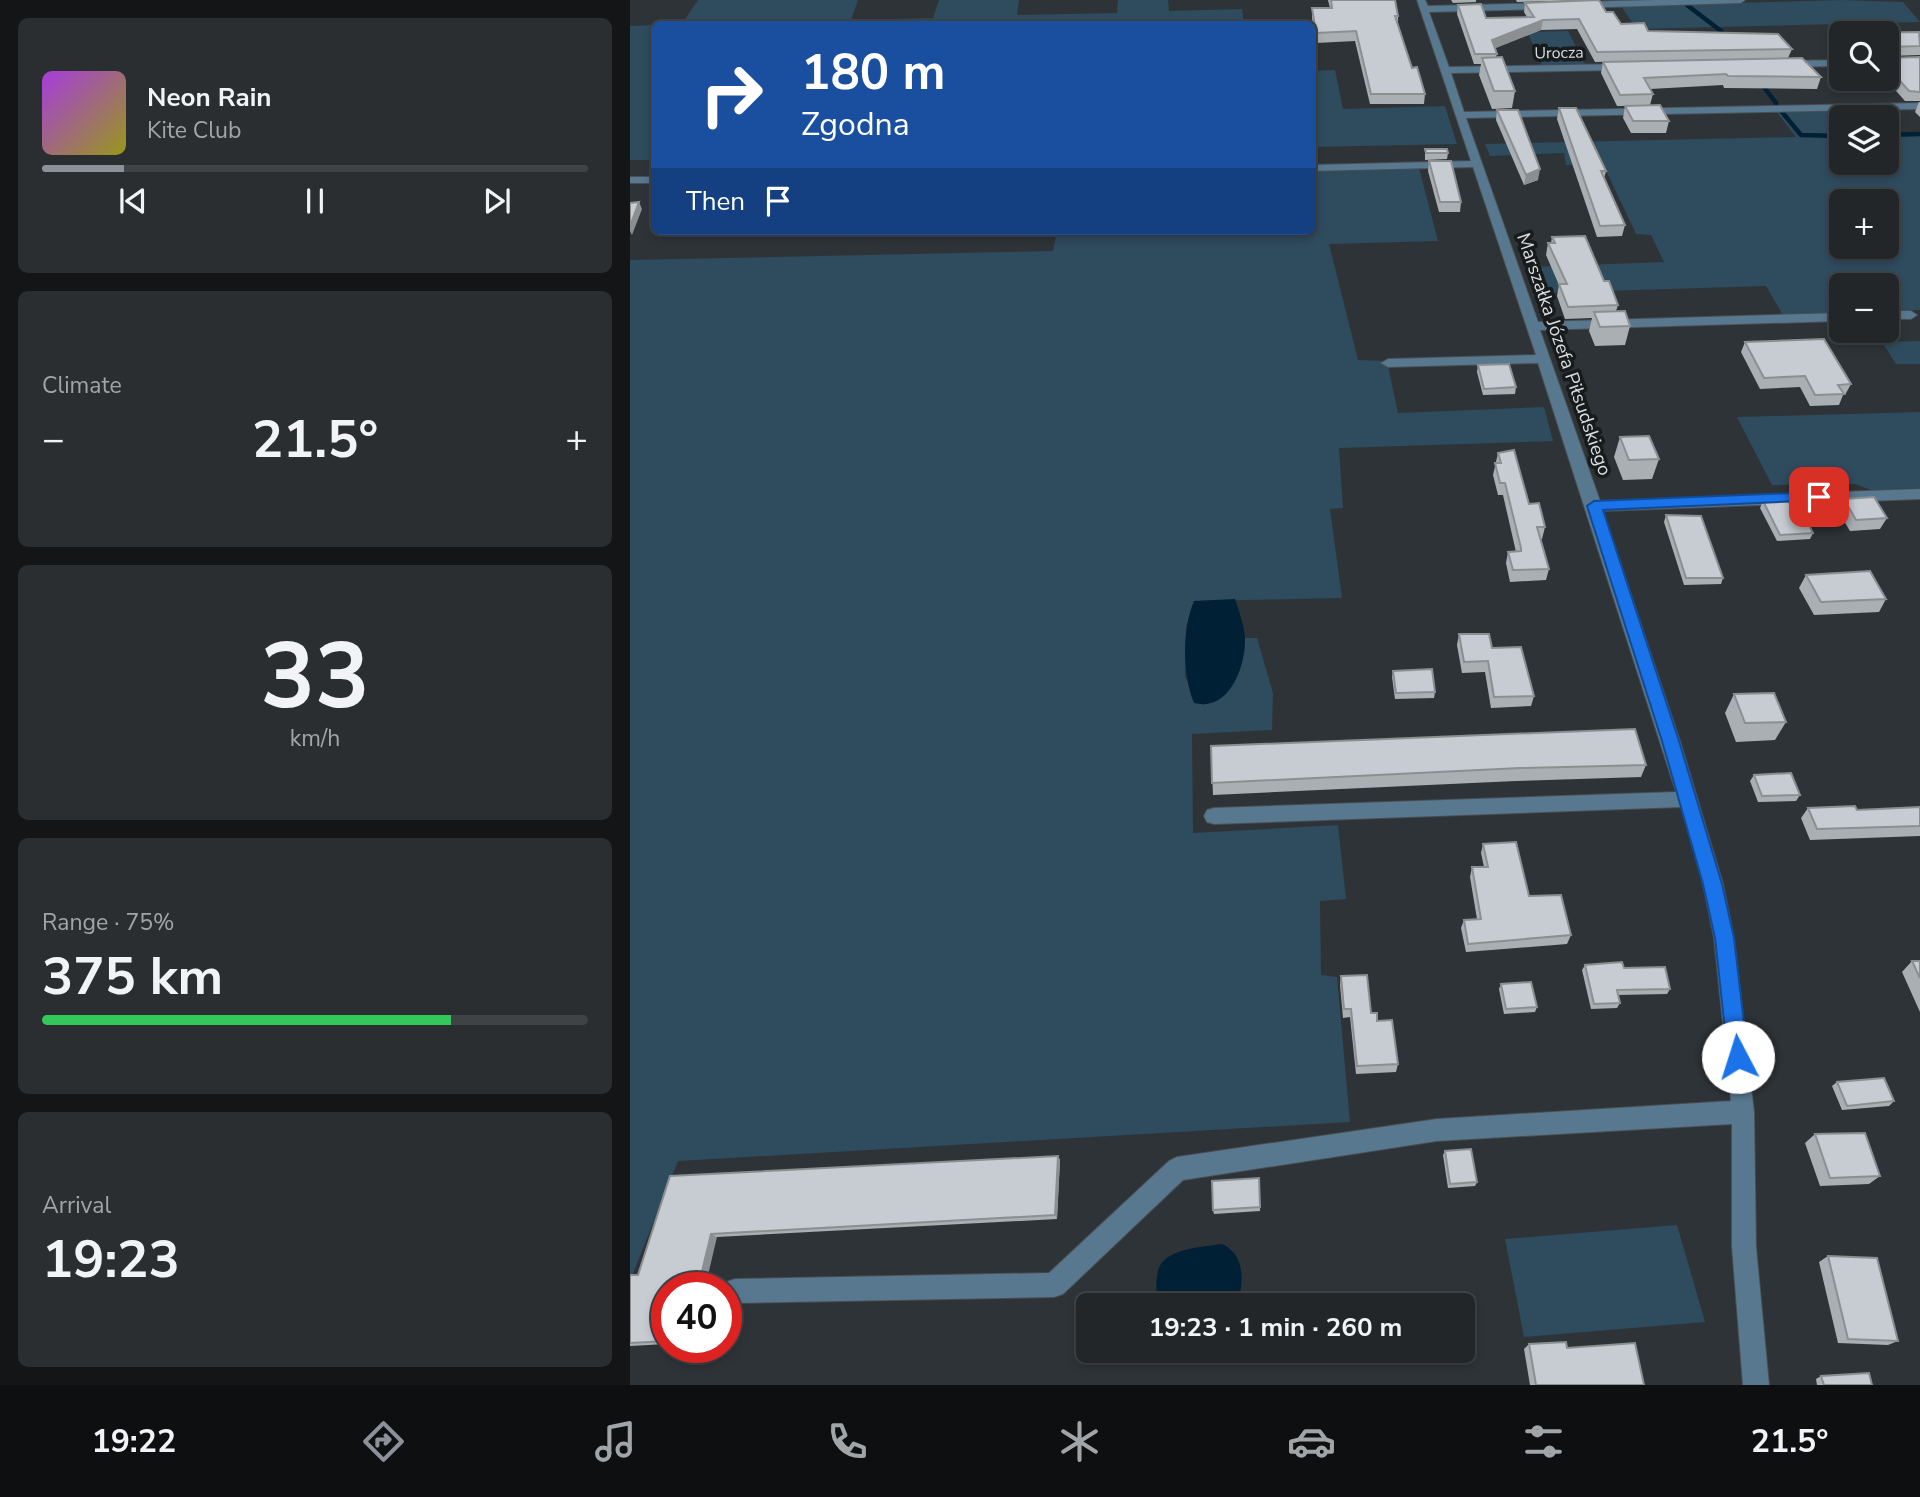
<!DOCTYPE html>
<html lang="en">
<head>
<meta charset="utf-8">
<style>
  :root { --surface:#222629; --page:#2a2e31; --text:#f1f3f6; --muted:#a2a5a8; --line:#3f4346; --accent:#8c9099 }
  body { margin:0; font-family:"Nunito Sans",sans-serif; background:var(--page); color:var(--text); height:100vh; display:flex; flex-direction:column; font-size:26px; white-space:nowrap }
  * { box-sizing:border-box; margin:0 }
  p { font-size:23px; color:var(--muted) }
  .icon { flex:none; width:38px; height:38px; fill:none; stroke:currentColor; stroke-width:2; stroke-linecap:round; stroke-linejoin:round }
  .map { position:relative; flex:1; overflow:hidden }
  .side { display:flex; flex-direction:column; gap:18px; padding:18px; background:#131517; width:630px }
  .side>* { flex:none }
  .top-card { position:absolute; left:21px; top:21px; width:665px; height:214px; border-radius:10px; box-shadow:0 4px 10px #0003,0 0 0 2px var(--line); background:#1a4fa0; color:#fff; overflow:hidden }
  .fabs { position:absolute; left:1199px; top:21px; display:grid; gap:14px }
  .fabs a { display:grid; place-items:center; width:70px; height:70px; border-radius:10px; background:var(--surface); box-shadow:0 4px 10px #0003,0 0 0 2px var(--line); font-size:35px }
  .speed { position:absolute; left:21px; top:1272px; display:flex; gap:14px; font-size:35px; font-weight:700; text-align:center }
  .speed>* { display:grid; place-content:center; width:91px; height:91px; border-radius:50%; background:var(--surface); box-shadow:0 4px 10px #0003,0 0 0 2px var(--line); line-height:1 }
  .speed .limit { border:10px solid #d22; background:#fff; color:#111 }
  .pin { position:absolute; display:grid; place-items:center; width:60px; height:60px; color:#fff; margin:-30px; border-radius:14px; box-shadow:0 4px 10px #0006 }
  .me { position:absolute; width:77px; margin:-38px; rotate:355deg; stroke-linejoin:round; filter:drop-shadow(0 0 5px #0008) }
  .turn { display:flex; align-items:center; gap:24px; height:147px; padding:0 35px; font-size:32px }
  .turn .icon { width:91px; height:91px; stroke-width:2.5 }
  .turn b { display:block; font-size:49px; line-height:60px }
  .then { display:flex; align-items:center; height:66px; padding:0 35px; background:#0003; gap:14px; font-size:26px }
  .big { font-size:52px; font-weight:700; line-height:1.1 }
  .side .widget { flex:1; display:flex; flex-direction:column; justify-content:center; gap:10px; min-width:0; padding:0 24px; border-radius:10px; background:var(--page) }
  .side .dial { align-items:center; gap:0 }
  .dial b { font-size:91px; line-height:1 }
  .song { display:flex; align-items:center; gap:21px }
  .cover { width:84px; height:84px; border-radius:10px; background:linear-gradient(135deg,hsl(280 70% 55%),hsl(60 70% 35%)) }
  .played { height:7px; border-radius:4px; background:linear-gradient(90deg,var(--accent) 15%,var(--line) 15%) }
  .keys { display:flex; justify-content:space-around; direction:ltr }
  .heat { display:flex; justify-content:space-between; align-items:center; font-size:38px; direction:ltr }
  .charge { height:10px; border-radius:5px; background:linear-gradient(90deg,#34c759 75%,var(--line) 0) }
  .trip { position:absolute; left:446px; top:1293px; width:399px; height:70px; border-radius:10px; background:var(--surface); box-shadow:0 4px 10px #0003,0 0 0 2px var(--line); font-weight:700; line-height:70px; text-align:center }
  .tabs { display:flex; height:112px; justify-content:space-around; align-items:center; background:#0e0f10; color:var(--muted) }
  .tabs .icon { width:49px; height:49px }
  .tabs .active { color:var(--accent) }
  .tabs b { font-size:32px; color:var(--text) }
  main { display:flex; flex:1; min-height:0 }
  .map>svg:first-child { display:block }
</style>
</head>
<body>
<main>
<section class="side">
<div class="widget">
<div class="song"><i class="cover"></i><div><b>Neon Rain</b><p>Kite Club</p></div></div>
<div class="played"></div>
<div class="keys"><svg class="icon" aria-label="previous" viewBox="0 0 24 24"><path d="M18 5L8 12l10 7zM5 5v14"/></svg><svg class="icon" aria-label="pause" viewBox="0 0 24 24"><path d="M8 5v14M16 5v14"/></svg><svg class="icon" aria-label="next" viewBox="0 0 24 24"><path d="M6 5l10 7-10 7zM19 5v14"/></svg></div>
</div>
<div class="widget"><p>Climate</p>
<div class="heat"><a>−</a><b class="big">21.5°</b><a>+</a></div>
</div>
<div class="widget dial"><b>33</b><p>km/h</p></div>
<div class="widget"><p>Range · 75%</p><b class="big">375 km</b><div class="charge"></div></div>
<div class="widget"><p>Arrival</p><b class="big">19:23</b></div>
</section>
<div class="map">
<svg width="1290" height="1385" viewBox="0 0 1290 1385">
  <rect width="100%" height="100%" fill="#2e3337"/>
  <path fill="#2f4b5e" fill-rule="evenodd" d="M68,0H228L221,20L303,18L309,0H389L387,15L487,13L488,0H538L539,11L612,9L614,24H52Z
    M1212,0L1273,2L1290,22L1007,29L991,6Z
    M24,25V160H0V26Z
    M938,31L955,64L912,65L897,32Z
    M705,70L713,109L815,106L827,144L683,147V71Z
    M1196,110L1211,130V163H1256L1257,133H1290V310L1257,311L1256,285H1211V313L1153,315L1136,286L909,293L900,267L1034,262L1021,235L1006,234L973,164L936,165L934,153L860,156L855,144L1166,137L1146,111ZM1211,201H1256V247H1211Z
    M789,168L808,241L699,244L728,360L757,361L768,413L914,407L923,441L709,448L713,508L700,509L712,598L564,601L556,627L555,677L573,705C607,694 611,669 615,638H627L643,693L642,730L562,734L563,833L708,825L716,899L690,901L691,975L707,977L720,1122L48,1161L0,1281V260L423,251L427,231H682L683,171Z
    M1290,341V364H1266L1252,342Z
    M1290,412V488L1241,490L1225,484L1142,485L1107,417Z
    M1047,1225L1075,1322L894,1337L875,1239Z"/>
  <path fill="#002135" d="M605,599C609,611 614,625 615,638C616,665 600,712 564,703C552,675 552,629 564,601Z
    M592,1244C616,1255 614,1283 607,1305H527C527,1295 525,1282 528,1271C533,1248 573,1247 592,1244Z"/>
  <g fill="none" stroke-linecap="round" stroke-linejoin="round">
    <path stroke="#002135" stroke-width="4.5" d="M1057,5L1091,31L1096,38
      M1130,82L1146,103
      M1152,112L1171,135L1211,136
      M1256,135L1290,134"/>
    <defs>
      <path id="minor" d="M787,0H795L798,6L916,3L920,6L916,9L799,12L819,67L993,64L998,67L993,70L821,73L834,112L1290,103V109L836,118L908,322L1211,313V321L910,330L970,501L1290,489V499L973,511L1050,741L1093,884L1104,938L1124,1112L1126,1247L1139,1385H1113L1102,1247V1124L807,1141L553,1180L433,1294L424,1297L105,1303L96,1300V1288H94L96,1282L105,1279L419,1273L539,1161L547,1157L807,1119L1101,1101L1084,938L1073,884L1051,807L584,824L577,822L574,816L577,810L584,808L1046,792L908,363L758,367L751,363L758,359L906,355L843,167L682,171V165L841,161Z
        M1024,0H1115L1111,3L947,8L943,5L947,2Z
        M1211,60V66L1154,67L1149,64L1154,61Z
        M0,177H24V183H0Z
        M1256,311H1281L1287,315L1281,319H1256Z"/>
    </defs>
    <use href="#minor" stroke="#4a4e52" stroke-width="2"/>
    <use href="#minor" fill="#57788f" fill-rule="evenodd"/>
  </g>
  <path fill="#aaafb4" d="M698,0H765L768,16V25L782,68L795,94L794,104H740L725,41L686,43L682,18V8H700Z
    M821,0H846V2L823,3Z
    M886,0H962L887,2Z
    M895,3L976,12L991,24L1018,31L1162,49L1158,58L965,62L947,29L911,30L865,48L867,54L866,57L885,91L882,108L862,109L849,75L851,64H844L827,14L828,5L856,18L897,17L894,12Z
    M1290,32V55L1259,56L1260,58L1290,57V101H1275L1260,84H1256L1251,79H1256V33Z
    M973,62L1191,77L1187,89L1094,88L1093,85L1020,89L1023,94L1020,105L1039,121L1036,133H1001L993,118L995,106H987L971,73Z
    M1289,102H1290V117L1285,112Z
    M929,108L976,171L974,179L995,225L992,236L967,237L927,119Z
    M867,110L908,180L894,185L866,120Z
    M795,149L818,153L817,159L795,160Z
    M799,161L831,202L830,212H809L798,171Z
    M922,237L974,281L988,305L986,311L1000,326L995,345L965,346L959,331L962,318L935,319L927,296L929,285L916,255L918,243H921Z
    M1115,342L1221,384L1215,395H1213L1209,405L1180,406L1170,387L1130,389L1111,352Z
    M848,365L886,387L885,394L853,395L847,372Z
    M990,437L1029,459L1022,479L993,480L984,457Z
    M868,453L899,504L915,527L912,539H911L919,569L916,580L880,582L876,563L878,552H886L873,495H868L863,475Z
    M1214,499L1257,518L1250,529L1220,531L1208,511Z
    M1133,501L1163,510L1183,533L1180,539L1147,541L1130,508Z
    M1036,515L1093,578L1091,584L1054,585L1034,522Z
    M1176,575L1256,599L1249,612L1184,615L1169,588Z
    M829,634L862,648L904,696L901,706L861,708L855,672L832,673L827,645Z
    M763,671L805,692L804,698L765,699L762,677Z
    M1104,694L1156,722L1145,740L1106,742L1095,713Z
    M581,746L1016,765L1011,777L886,781L583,795Z
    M1124,775L1170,795L1166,801L1128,802L1120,781Z
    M1290,807V836L1180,840L1171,818L1178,808L1227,810Z
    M853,844L899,896L941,935L937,944L836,952L831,928L834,920L847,919L840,877L842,867H854L851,853Z
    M1282,961H1290V1012L1272,972Z
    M955,965L994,968L1040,989L1037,994L988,995L990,1003L987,1008L961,1009L952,970Z
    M711,976L747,1021L768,1064L766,1072L726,1074L720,1017L713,1018L710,985Z
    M871,984L907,1007L905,1012L874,1014L869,989Z
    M1207,1082L1264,1101L1259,1106L1212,1110L1202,1086Z
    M1185,1134L1250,1176L1239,1184L1190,1186L1175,1143Z
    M815,1151L847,1182L845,1186L818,1188L813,1155Z
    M428,1156L430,1160L427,1219L87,1237L37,1288V1344L0,1346V1275H8L40,1176Z
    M629,1178L630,1211L584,1214L583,1210Z
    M1198,1256L1268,1341L1258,1345L1208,1343L1189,1262Z
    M899,1344L937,1348L1014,1385H900L894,1349Z
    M1191,1376L1242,1385H1187L1186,1379Z"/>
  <path fill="#8b8f92" d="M913,20L911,30L861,50L862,40Z
    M910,169L908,180L894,185L896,175Z
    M9,202L12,209L2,235L0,231V226Z
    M428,1156L430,1160L427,1219L425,1215Z
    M81,1234L87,1237L75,1288H68Z"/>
  <path fill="#c6ccd1" stroke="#8b8f92" stroke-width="2" d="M701,0H765L768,16H765L782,68L787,67L795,94H741L726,31L686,33L682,8H702Z
    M969,0L976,12H983L991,24L1014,23L1018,31L1148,34L1162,49L967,52L949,19L913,20L862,40L867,54H845L828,5L851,4L856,18L904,17L895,3Z
    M1289,32L1290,46L1259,47L1257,50L1260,58L1290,57V92L1279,91L1264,74L1259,75L1256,71V33H1222Z
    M872,57L885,91H864L852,58Z
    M1172,58L1191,77L1098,76L1096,74L1014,78L1023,94L990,95L973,62Z
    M1030,105L1039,121H1003L995,106Z
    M929,108H946L976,171H971L995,225L970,226Z
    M867,110H888L910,169L896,175Z
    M795,149H817L818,153H796Z
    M799,161H821L831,202H810Z
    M9,202L0,226V203Z
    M955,236L974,281H979L988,305L938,307L929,284H937L918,243H925L922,237Z
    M995,311L1000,326L970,327L964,312Z
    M1194,339L1221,384L1208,385L1214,394L1185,395L1175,376L1134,378L1115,342Z
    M879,364L886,387L854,389L848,365Z
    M1019,436L1029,459L999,460L990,437Z
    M884,450L899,504L909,503L915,527H907L919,569L883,570L878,552L891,551V548L875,483H870L865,463H871L868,453Z
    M1244,497L1257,518L1226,520L1214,499Z
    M1158,500L1163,510L1171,509L1183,533L1150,535L1133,501Z
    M1036,515L1071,516L1093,578H1056Z
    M1240,571L1256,599L1191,602L1176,575Z
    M829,634H859L862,648L891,647L904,696L864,697L858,661L834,662Z
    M802,669L805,692L766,693L763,671Z
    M1144,693L1156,722L1115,723L1104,694Z
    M1005,729L1016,765L890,768L582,783L581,746Z
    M1161,773L1170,795L1132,796L1124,775Z
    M1225,806L1227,810L1290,807V826L1187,829L1178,808Z
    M886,842L899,896L931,895L941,935L838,944L834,920L851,919L842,867H858L853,844Z
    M1282,961H1290V978Z
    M992,962L994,968L1035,967L1040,989L987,990L990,1003L964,1004L955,965Z
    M737,975L741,1013H747V1021L762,1020L768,1064L727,1066L721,1009H714L711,976Z
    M901,982L907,1007L876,1009L871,984Z
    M1254,1078L1264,1101L1217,1106L1207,1082Z
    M1235,1133L1250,1176L1200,1178L1185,1134Z
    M841,1149L847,1182L820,1184L815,1151Z
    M428,1156L425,1215L81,1234L68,1288H37V1341L0,1343V1275H8L40,1176Z
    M629,1178L630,1207L583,1210L582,1181Z
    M1198,1256L1247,1258L1268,1341L1218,1339Z
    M936,1342L937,1348L1005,1343L1014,1385H906L899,1344Z
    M1239,1373L1242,1385H1194L1191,1376Z"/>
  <path fill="#1a73e8" stroke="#114b97" stroke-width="2" d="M1189,492L1193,493V500L973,510L1049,741L1092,884L1104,938L1118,1057L1115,1064L1108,1067L1101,1064L1098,1057L1085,938L1073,884L1032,741L957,506L964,501Z"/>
  <g text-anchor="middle" stroke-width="7" stroke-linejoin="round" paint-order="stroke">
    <g font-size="16" fill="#dadde0" stroke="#181b1c">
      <text transform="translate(929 52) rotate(-1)" y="6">Urocza</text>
    </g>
    <g font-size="19" fill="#dadde0" stroke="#181b1c">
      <text transform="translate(935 354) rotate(71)" y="7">Marszałka Józefa Piłsudskiego</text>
    </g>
  </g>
</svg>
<div class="fabs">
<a><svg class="icon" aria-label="search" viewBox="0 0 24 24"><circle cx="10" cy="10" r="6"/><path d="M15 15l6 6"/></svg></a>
<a><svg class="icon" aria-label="layers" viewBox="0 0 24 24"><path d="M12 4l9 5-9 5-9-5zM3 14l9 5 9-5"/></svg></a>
<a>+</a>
<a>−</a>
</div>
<div class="speed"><div class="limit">40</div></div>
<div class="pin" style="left:1189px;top:497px;background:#d93025"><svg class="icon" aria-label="arrive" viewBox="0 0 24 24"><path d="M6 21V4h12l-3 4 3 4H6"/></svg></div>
<svg class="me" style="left:1108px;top:1057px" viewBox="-20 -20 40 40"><circle r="19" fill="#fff"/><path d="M0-13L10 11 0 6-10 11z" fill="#1a73e8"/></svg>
<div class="trip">19:23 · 1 min · 260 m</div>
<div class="top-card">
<div class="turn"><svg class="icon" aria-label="right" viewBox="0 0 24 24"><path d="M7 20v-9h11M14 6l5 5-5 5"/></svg><div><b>180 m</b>Zgodna</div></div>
<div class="then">Then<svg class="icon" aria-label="arrive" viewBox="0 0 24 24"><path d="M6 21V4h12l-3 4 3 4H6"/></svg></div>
</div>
</div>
</main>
<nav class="tabs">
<b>19:22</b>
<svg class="icon active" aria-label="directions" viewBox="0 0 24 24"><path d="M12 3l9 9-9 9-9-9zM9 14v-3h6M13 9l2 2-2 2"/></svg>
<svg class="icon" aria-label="music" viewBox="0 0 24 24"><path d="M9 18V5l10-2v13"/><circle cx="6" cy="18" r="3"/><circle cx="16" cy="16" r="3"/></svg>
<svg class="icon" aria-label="phone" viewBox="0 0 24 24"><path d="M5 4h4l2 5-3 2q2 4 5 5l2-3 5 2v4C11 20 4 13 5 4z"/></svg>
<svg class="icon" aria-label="climate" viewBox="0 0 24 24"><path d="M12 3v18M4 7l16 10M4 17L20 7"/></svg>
<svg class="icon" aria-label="car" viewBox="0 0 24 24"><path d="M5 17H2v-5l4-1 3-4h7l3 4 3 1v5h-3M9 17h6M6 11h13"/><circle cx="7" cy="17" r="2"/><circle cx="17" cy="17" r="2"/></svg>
<svg class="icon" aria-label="filters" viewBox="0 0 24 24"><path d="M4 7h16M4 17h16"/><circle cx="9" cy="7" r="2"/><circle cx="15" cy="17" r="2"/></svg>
<b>21.5°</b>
</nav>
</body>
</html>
